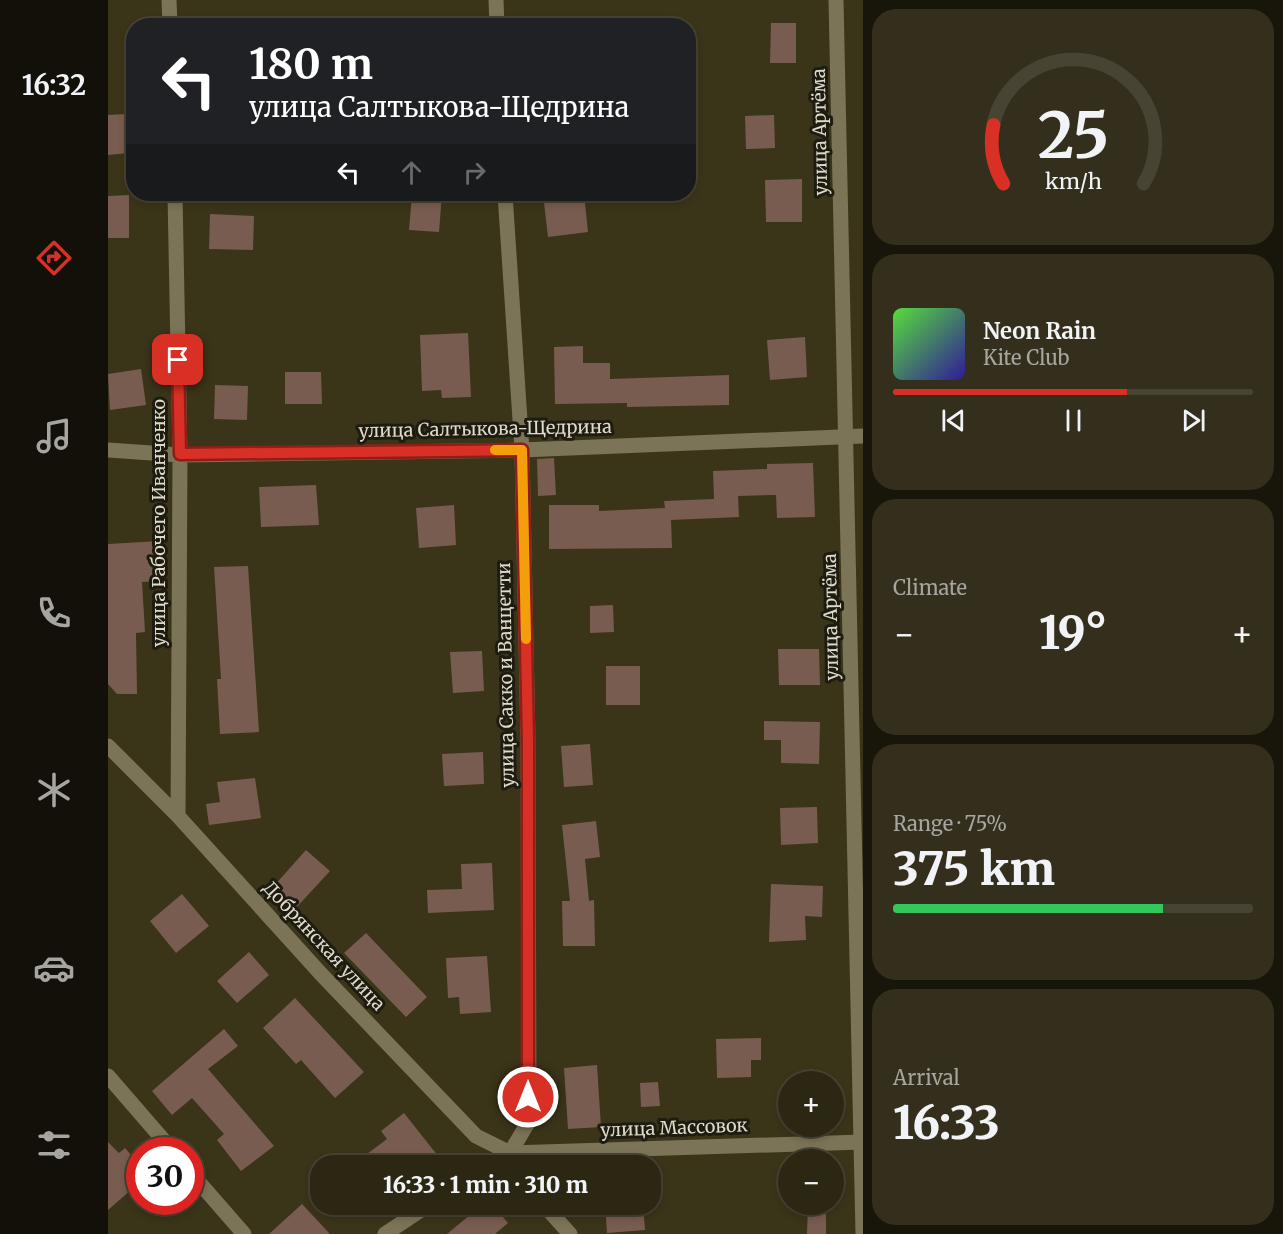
<!DOCTYPE html>
<html lang="en">
<head>
<meta charset="utf-8">
<style>
  :root { --surface:#2c2713; --page:#342f1c; --text:#f1f3f6; --muted:#a6a5a0; --line:#484433; --accent:#d93025 }
  body { margin:0; font-family:Merriweather,serif; background:var(--page); color:var(--text); height:100vh; display:flex; flex-direction:column; font-size:22px; white-space:nowrap }
  * { box-sizing:border-box; margin:0 }
  p { font-size:20px; color:var(--muted) }
  .icon { flex:none; width:33px; height:33px; fill:none; stroke:currentColor; stroke-width:2; stroke-linecap:round; stroke-linejoin:round }
  .map { position:relative; flex:1; overflow:hidden }
  .drawer { display:flex; flex-direction:column; gap:9px; padding:9px; background:#18150a; width:420px }
  .drawer>* { flex:none }
  .guide { position:absolute; left:18px; top:18px; width:570px; height:183px; border-radius:24px; box-shadow:0 3px 9px #0003,0 0 0 2px var(--line); background:#202124; color:#fff; overflow:hidden }
  .buttons { position:absolute; left:670px; top:1071px; display:grid; gap:12px }
  .buttons a { display:grid; place-items:center; width:66px; height:66px; border-radius:50%; background:var(--surface); box-shadow:0 3px 9px #0003,0 0 0 2px var(--line); font-size:30px }
  .speed { position:absolute; left:18px; top:1137px; display:flex; gap:12px; font-size:30px; font-weight:700; text-align:center }
  .speed>* { display:grid; place-content:center; width:78px; height:78px; border-radius:50%; background:var(--surface); box-shadow:0 3px 9px #0003,0 0 0 2px var(--line); line-height:1 }
  .speed .limit { border:9px solid #d22; background:#fff; color:#111 }
  .pin { position:absolute; display:grid; place-items:center; width:51px; height:51px; color:#fff; margin:-26px; border-radius:12px; box-shadow:0 3px 9px #0006 }
  .me { position:absolute; width:66px; margin:-33px; rotate:0deg; stroke-linejoin:round; filter:drop-shadow(0 0 4px #0008) }
  .turn { display:flex; align-items:center; gap:21px; height:126px; padding:0 24px; font-size:27px }
  .turn .icon { width:78px; height:78px; stroke-width:2.5 }
  .turn b { display:block; font-size:42px; line-height:51px }
  .lanes { display:flex; align-items:center; height:57px; padding:0 24px; background:#0003; justify-content:center; gap:30px; direction:ltr }
  .lanes .off { opacity:.35 }
  .big { font-size:45px; font-weight:800; line-height:1.1 }
  .drawer .widget { flex:1; display:flex; flex-direction:column; justify-content:center; gap:9px; min-width:0; padding:0 21px; border-radius:24px; background:var(--page) }
  .drawer .dial { align-items:center; gap:0 }
  .dial svg { height:156px; overflow:visible; fill:none; stroke:var(--line); stroke-width:7; stroke-linecap:round; text-anchor:middle }
  .dial text { fill:var(--text); stroke:none }
  .song { display:flex; align-items:center; gap:18px }
  .cover { width:72px; height:72px; border-radius:9px; background:linear-gradient(135deg,hsl(110 70% 55%),hsl(250 70% 35%)) }
  .played { height:6px; border-radius:3px; background:linear-gradient(90deg,var(--accent) 65%,var(--line) 65%) }
  .keys { display:flex; justify-content:space-around; direction:ltr }
  .heat { display:flex; justify-content:space-between; align-items:center; font-size:33px; direction:ltr }
  .charge { height:9px; border-radius:4px; background:linear-gradient(90deg,#34c759 75%,var(--line) 0) }
  .trip { position:absolute; left:202px; top:1155px; width:351px; height:60px; border-radius:24px; background:var(--surface); box-shadow:0 3px 9px #0003,0 0 0 2px var(--line); font-weight:800; line-height:60px; text-align:center }
  main { display:flex; flex:1; min-height:0 }
  .dock { display:flex; flex-direction:column; width:108px; justify-content:space-around; align-items:center; background:#121008; color:var(--muted) }
  .dock .icon { width:42px; height:42px }
  .dock .current { color:var(--accent) }
  .dock b { font-size:27px; color:var(--text) }
  .map>svg:first-child { display:block }
</style>
</head>
<body>
<main>
<nav class="dock">
<b>16:32</b>
<svg class="icon current" aria-label="directions" viewBox="0 0 24 24"><path d="M12 3l9 9-9 9-9-9zM9 14v-3h6M13 9l2 2-2 2"/></svg>
<svg class="icon" aria-label="music" viewBox="0 0 24 24"><path d="M9 18V5l10-2v13"/><circle cx="6" cy="18" r="3"/><circle cx="16" cy="16" r="3"/></svg>
<svg class="icon" aria-label="phone" viewBox="0 0 24 24"><path d="M5 4h4l2 5-3 2q2 4 5 5l2-3 5 2v4C11 20 4 13 5 4z"/></svg>
<svg class="icon" aria-label="climate" viewBox="0 0 24 24"><path d="M12 3v18M4 7l16 10M4 17L20 7"/></svg>
<svg class="icon" aria-label="car" viewBox="0 0 24 24"><path d="M5 17H2v-5l4-1 3-4h7l3 4 3 1v5h-3M9 17h6M6 11h13"/><circle cx="7" cy="17" r="2"/><circle cx="17" cy="17" r="2"/></svg>
<svg class="icon" aria-label="filters" viewBox="0 0 24 24"><path d="M4 7h16M4 17h16"/><circle cx="9" cy="7" r="2"/><circle cx="15" cy="17" r="2"/></svg>
</nav>
<div class="map">
<svg width="755" height="1234" viewBox="0 0 755 1234">
  <rect width="100%" height="100%" fill="#3a3419"/>
  <path fill="#795c50" d="M663,23H688V63H662Z
    M17,114L21,153L0,155V115Z
    M666,115L667,148L638,149L637,116Z
    M694,179V222H658L657,180Z
    M304,194H334L331,232L301,230Z
    M435,194H476L480,232L440,237Z
    M21,195V238H0V196Z
    M102,214L146,216L145,250L101,249Z
    M360,333L363,397L334,398L333,390L314,391L312,335Z
    M697,337L699,377L662,380L659,340Z
    M475,346V363H502V379L621,375V405L519,407V403L447,404L446,347Z
    M33,369L38,405L2,410L0,374Z
    M177,372H213L214,404H177Z
    M107,385L140,386L139,420L106,419Z
    M446,458L448,495L430,496L429,459Z
    M705,463L707,517L669,518L668,495L630,496L631,517L563,520L564,548L441,549V505H491V511L557,508L556,501L606,499L605,471L659,469V464Z
    M208,485L211,525L153,527L151,487Z
    M346,505L348,545L311,548L308,508Z
    M52,541L53,581L34,582L37,632L28,633L29,694H9L0,684V544Z
    M140,566L151,732L112,734L109,679H113L106,567Z
    M505,605L506,632L482,633V606Z
    M670,649H711L712,685H671Z
    M374,651L376,691L345,693L342,652Z
    M498,666H532V705H498Z
    M656,721L712,722L711,764L673,763V740H656Z
    M482,744L485,785L456,787L453,746Z
    M375,752L376,784L336,786L334,754Z
    M147,778L153,818L101,825L98,804L112,802L109,782Z
    M709,807L710,843L673,845L672,808Z
    M488,821L492,857L477,859L481,901L486,900L487,946H455L454,901H462L454,825Z
    M198,850L222,871L187,909L164,888Z
    M384,863L386,910L320,913L319,890L354,889L353,864Z
    M663,884L715,886L714,917L697,916L698,940L661,942Z
    M74,894L101,926L68,953L42,921Z
    M258,933L319,997L298,1017L236,953Z
    M141,952L161,975L129,1003L109,981Z
    M379,956L383,1012L352,1014L351,997L340,998L338,958Z
    M187,998L256,1072L227,1098L193,1060L188,1064L155,1028Z
    M116,1029L130,1046L100,1069L166,1146L133,1171L109,1140L116,1134L84,1098L64,1115L44,1091Z
    M653,1038V1060H643V1077L609,1078L608,1039Z
    M489,1065L493,1127L460,1129L456,1068Z
    M550,1082L552,1106L533,1107L532,1083Z
    M296,1113L338,1166H243L279,1139L273,1131Z
    M0,1142L11,1153L17,1148L29,1162L23,1167L32,1177V1182L0,1210Z
    M194,1204L222,1234H161Z
    M375,1204H384L400,1223L387,1234H339Z
    M497,1204H535L537,1230L499,1233Z
    M700,1204H718V1234H699Z"/>
  <g fill="none" stroke-linecap="round" stroke-linejoin="round">
    <path stroke="#7b7457" stroke-width="15" d="M61,0L62,26
      M388,0L389,26
      M67,194L72,455L70,816
      M397,194L414,450L420,740L421,1121L402,1153
      M0,450L72,455L414,450L755,436
      M0,746L70,816L213,974L368,1136L402,1153L408,1166
      M0,1076L64,1150
      M382,1166L402,1153L755,1142
      M82,1172L136,1234
      M435,1204L462,1234
      M277,1234L322,1204"/>
    <path stroke="#7b7457" stroke-width="15" d="M728,0L755,1234"/>
  </g>
  <g fill="none" stroke-linecap="round" stroke-linejoin="round">
    <defs>
      <path id="route" d="M70,360L72,454L414,450L420,740V1097"/>
    </defs>
    <use href="#route" stroke="#8d1f18" stroke-width="15"/>
    <use href="#route" stroke="#d93025" stroke-width="10"/>
    <path stroke="#f59e0b" stroke-width="10" d="M387,450H414L418,639"/>
  </g>
  <g text-anchor="middle" stroke-width="6" stroke-linejoin="round" paint-order="stroke">
    <g font-size="18" fill="#dfdbcb" stroke="#1e1c10">
      <text transform="translate(712 132) rotate(-91)" y="6">улица Артёма</text>
      <text transform="translate(377 429) rotate(-1)" y="6">улица Салтыкова-Щедрина</text>
      <text transform="translate(51 523) rotate(-90)" y="6">улица Рабочего Иванченко</text>
      <text transform="translate(723 617) rotate(-91)" y="6">улица Артёма</text>
      <text transform="translate(398 675) rotate(-91)" y="6">улица Сакко и Ванцетти</text>
      <text transform="translate(216 946) rotate(47)" y="6">Добрянская улица</text>
      <text transform="translate(566 1128) rotate(-2)" y="6">улица Массовок</text>
    </g>
  </g>
</svg>
<div class="buttons">
<a>+</a>
<a>−</a>
</div>
<div class="speed"><div class="limit">30</div></div>
<div class="pin" style="left:70px;top:360px;background:#d93025"><svg class="icon" aria-label="arrive" viewBox="0 0 24 24"><path d="M6 21V4h12l-3 4 3 4H6"/></svg></div>
<svg class="me" style="left:420px;top:1097px" viewBox="-20 -20 40 40"><circle r="17" fill="#d93025" stroke="#fff" stroke-width="3"/><path d="M0-11L8 9 0 5-8 9z" fill="#fff"/></svg>
<div class="trip">16:33 · 1 min · 310 m</div>
<div class="guide">
<div class="turn"><svg class="icon" aria-label="left" viewBox="0 0 24 24"><path d="M17 20v-9H6M10 6l-5 5 5 5"/></svg><div><b>180 m</b>улица Салтыкова-Щедрина</div></div>
<div class="lanes"><svg class="icon" aria-label="left" viewBox="0 0 24 24"><path d="M17 20v-9H6M10 6l-5 5 5 5"/></svg><svg class="icon off" aria-label="ahead" viewBox="0 0 24 24"><path d="M12 20V5M6 11l6-6 6 6"/></svg><svg class="icon off" aria-label="right" viewBox="0 0 24 24"><path d="M7 20v-9h11M14 6l5 5-5 5"/></svg></div>
</div>
</div>
<section class="drawer">
<div class="widget dial"><svg viewBox="0 0 100 80">
<path d="M14 69A42 42 0 1 1 86 69"/>
<path d="M14 69A42 42 0 0 1 9 39" stroke="#d93025"/>
<text x="50" y="56" font-size="32" font-weight="700">25</text>
<text x="50" y="72" font-size="11">km/h</text>
</svg></div>
<div class="widget">
<div class="song"><i class="cover"></i><div><b>Neon Rain</b><p>Kite Club</p></div></div>
<div class="played"></div>
<div class="keys"><svg class="icon" aria-label="previous" viewBox="0 0 24 24"><path d="M18 5L8 12l10 7zM5 5v14"/></svg><svg class="icon" aria-label="pause" viewBox="0 0 24 24"><path d="M8 5v14M16 5v14"/></svg><svg class="icon" aria-label="next" viewBox="0 0 24 24"><path d="M6 5l10 7-10 7zM19 5v14"/></svg></div>
</div>
<div class="widget"><p>Climate</p>
<div class="heat"><a>−</a><b class="big">19°</b><a>+</a></div>
</div>
<div class="widget"><p>Range · 75%</p><b class="big">375 km</b><div class="charge"></div></div>
<div class="widget"><p>Arrival</p><b class="big">16:33</b></div>
</section>
</main>
</body>
</html>
